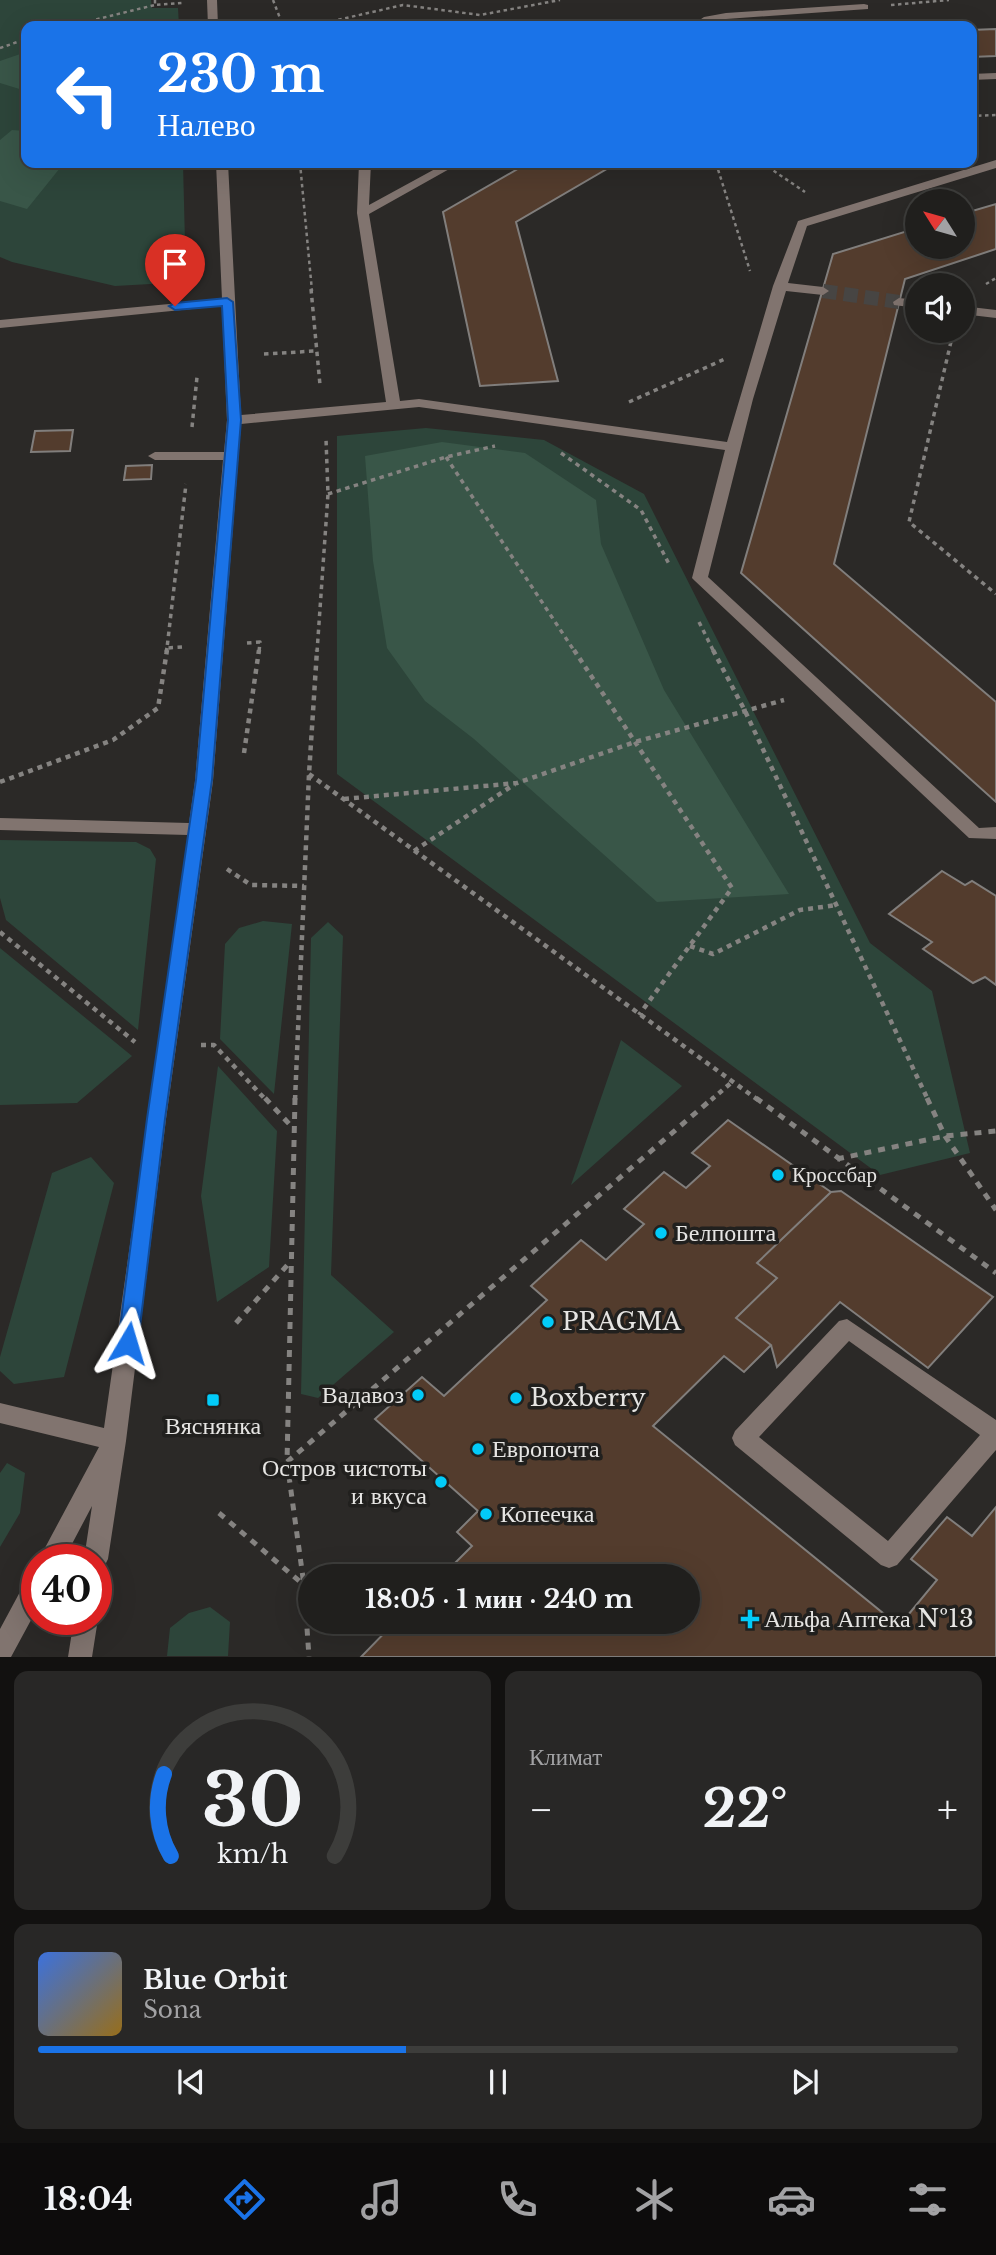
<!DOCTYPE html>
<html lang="ru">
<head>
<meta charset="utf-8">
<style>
  :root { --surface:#201f1d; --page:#282726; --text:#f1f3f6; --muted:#a2a2a4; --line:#3d3d3b; --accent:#1a73e8 }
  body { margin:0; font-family:"Libre Baskerville",serif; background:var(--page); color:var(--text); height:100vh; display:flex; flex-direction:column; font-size:26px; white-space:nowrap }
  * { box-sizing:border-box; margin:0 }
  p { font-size:23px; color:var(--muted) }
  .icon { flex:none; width:38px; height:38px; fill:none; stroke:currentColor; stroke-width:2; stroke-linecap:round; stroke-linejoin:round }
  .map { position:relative; height:1657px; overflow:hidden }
  .details { display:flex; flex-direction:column; gap:14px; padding:14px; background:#121110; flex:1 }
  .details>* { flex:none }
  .guide { position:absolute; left:21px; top:21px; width:956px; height:147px; border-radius:14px; box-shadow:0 7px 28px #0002,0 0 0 2px var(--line); background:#1a73e8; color:#fff; overflow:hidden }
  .needle { width:46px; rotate:307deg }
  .controls { position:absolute; left:905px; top:189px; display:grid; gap:14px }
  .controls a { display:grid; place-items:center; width:70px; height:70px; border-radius:50%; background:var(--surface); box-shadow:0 7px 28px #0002,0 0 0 2px var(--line); font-size:35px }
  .speed { position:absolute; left:21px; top:1544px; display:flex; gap:14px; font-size:35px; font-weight:700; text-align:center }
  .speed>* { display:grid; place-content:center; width:91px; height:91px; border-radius:50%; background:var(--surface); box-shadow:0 7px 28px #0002,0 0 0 2px var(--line); line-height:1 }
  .speed .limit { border:10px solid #d22; background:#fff; color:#111 }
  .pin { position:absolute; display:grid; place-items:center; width:60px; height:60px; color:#fff; margin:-72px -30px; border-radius:50% 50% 50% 0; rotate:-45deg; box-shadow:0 0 7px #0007 }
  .pin .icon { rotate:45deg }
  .me { position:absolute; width:77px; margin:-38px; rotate:7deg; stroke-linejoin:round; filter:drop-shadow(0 0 5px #0008) }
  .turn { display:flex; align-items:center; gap:24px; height:147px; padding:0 21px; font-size:32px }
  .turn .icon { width:91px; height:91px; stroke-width:2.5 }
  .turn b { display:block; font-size:49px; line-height:60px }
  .big { font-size:52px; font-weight:700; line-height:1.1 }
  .details .widget { flex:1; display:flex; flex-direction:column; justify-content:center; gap:10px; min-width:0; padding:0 24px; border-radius:14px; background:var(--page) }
  .details .dial { align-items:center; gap:0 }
  .dial svg { height:182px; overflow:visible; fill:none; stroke:var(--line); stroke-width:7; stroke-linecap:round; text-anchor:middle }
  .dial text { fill:var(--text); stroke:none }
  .song { display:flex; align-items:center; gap:21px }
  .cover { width:84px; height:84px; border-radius:10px; background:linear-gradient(135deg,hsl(220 70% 55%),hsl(40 70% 35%)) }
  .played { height:7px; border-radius:4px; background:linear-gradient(90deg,var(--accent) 40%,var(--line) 40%) }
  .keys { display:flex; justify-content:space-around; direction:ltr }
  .heat { display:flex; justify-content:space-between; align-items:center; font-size:38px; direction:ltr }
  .details .tiles { flex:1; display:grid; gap:14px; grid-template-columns:1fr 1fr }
  .widget:last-child { grid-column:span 2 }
  .trip { position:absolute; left:298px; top:1564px; width:402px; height:70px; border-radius:35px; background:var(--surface); box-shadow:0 7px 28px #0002,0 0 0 2px var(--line); font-weight:700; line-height:70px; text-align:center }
  .tabs { display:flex; height:112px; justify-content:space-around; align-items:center; background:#0d0c0c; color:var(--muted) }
  .tabs .icon { width:49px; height:49px }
  .tabs .active { color:var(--accent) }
  .tabs b { font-size:32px; color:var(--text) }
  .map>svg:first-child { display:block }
</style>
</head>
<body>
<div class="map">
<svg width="996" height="1657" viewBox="0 0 996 1657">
  <rect width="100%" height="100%" fill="#2b2927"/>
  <path fill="#2d453a" d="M0,0H151L152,8H178L179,26H26V163H183L186,282L115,286L12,262L0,257Z
    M426,428L544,440L644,494L870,943L932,991L970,1153L880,1175L337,774V436Z
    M0,840L136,842L150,849L156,859L138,1030L6,920L0,898Z
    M263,921L292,924L274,1094L220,1039L225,944L239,928Z
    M328,922L343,936L331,1275L394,1332L318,1398L301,1394L311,938Z
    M0,948L132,1056L77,1103L0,1105Z
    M621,1040L682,1086L571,1185Z
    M218,1066L277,1131L269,1267L217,1302L201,1196Z
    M91,1157L114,1183L64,1377L14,1384L0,1371V1357L52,1173Z
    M7,1463L25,1473L20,1513L0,1547V1473Z
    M210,1607L230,1622L228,1656H167L170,1628L189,1613Z"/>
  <path fill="#395648" d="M26,52V91L0,83V61Z
    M12,130L26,131V163H64L27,209L0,201V140Z
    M442,442L525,453L596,500L601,544L664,690L789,894L657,902L474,739L425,701L387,648L373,561L365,456Z"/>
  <path fill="#533c2d" stroke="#817e7c" stroke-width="2" d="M469,20L475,26H433Z
    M996,29V56L971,57V30Z
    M528,163H617L516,222L558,381L480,386L443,212Z
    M996,204V249L905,279L834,564L996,702V802L741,573L833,254L917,228V247H962V214Z
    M73,430L70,451L31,452L35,431Z
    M152,465L151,479L124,480L126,466Z
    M942,871L965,885L972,881L996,896V985L985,977L973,983L923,949L932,942L889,914Z
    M728,1120L831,1192L757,1263L777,1278L736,1318L771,1345L744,1372L724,1356L653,1426L899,1626L937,1580L911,1559L947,1517L972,1536L996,1507V1657H361L395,1622H688V1577H441L472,1546L457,1532L478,1511L375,1419L422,1377L444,1396L547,1300L531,1286L581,1240L606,1260L644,1224L624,1209L664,1172L686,1188L710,1166L692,1153Z
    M841,1191L993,1297L928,1368L840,1302L777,1367L771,1345L736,1318L777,1278L757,1263L831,1192Z"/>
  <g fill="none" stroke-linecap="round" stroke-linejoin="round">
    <path stroke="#474543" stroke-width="14" stroke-dasharray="14 7" stroke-linecap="butt" d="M823,291L899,302"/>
    <path stroke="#858381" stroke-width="2.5" stroke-dasharray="3.5 3.5" stroke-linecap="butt" d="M155,0V5L182,3
      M273,0L283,26
      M891,5L949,0
      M69,26L155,5
      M311,26L403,5L480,15L560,0
      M0,48L26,39
      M971,116L996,115
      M300,163L312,291
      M716,163L750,271
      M762,163L805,192
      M986,284L996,278"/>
    <path stroke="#858381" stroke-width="3.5" stroke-dasharray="4.5 4.5" stroke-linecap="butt" d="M311,289L320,385
      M953,333L909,522L996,594
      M264,354L315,351
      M629,402L727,358
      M192,427L197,377
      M561,453L641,510L669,564
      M446,457L575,652
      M328,494L446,457L495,446
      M699,622L714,652
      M247,643L260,642L259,652
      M182,647L167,648L186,484
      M166,652L167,648
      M317,652L328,494L326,439"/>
    <path stroke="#858381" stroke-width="4.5" stroke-dasharray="5 5" stroke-linecap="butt" d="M574,650L732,888L639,1015
      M713,650L745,711L928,1100
      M244,753L259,650
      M309,774L758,1100
      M0,782L113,740L158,708L167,650
      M344,799L517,783L635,742L784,700
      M414,851L515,784
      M227,869L251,885L304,886
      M0,932L135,1042
      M690,946L713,954L800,910L837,905
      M201,1045H214L266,1100
      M295,1100L309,774L317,650
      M711,1100L731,1083"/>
    <path stroke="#858381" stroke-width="5" stroke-dasharray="7 7" stroke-linecap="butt" d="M265,1098L293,1128
      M295,1098L287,1462L304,1585L309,1657
      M756,1098L996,1273
      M927,1098L945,1136L996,1210
      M837,1159L945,1136L996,1131
      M236,1323L291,1261
      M287,1462L713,1098
      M219,1513L304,1585"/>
    <path fill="#81746f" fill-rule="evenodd" d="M207,0H217L218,26H208Z
      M864,4L868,5V9L726,19L703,26H691L704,17L726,13Z
      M996,73V79L971,80V74Z
      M996,160V168L807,226L788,283L823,287L829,291L823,295L786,291L753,399L708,577L979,828L996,827V839L969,838L695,581L692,578L725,450L419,407L241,424L213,781L166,1119L126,1441L108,1559L104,1567L96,1570V1559H84L92,1506L64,1559H39L99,1447L0,1423V1403L104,1428L188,835L0,830V818L189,823L195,781L223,460H155L148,456L155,452H224L227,420L222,306L0,328V320L222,299L216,163H228L241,415L386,402L357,213L359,163H371L369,205L446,163H460L369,214L400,401L419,399L727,442L773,286L798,221Z
      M899,298L917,300V308L894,305L893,302Z
      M962,306L996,310V318L962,314Z
      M847,1319L996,1420V1450L897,1565L889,1568L881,1565L735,1445L732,1438L735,1431L839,1321ZM849,1341L980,1435L888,1541L759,1437Z
      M37,1574V1609L11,1657H0V1629L28,1577Z
      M96,1615L98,1619L92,1657H68L74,1619H96Z"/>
  </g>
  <path fill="#1a73e8" stroke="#114b97" stroke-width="2" d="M227,298L233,302L241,420L212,780L165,1119L138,1343L136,1350L128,1352L121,1350L118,1343L147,1119L196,780L228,420L222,306L175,310L169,306L175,303Z"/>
  <g fill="#02cbf9" stroke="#21201e" stroke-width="2.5">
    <circle cx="778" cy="1175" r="7"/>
    <circle cx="661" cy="1233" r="7"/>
    <circle cx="548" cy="1322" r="7"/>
    <circle cx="418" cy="1395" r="7"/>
    <circle cx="516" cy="1398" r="7"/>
    <rect x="206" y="1393" width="14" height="14" rx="3.5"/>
    <circle cx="478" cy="1449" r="7"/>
    <circle cx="441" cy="1482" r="7"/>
    <circle cx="486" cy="1514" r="7"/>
    <path d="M746.5 1608.5h7v7h7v7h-7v7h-7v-7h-7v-7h7z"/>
  </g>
  <g text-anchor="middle" stroke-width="7" stroke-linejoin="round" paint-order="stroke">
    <g font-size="21" fill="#e6e5e3" stroke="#21201e" text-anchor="start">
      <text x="792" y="1182">Кроссбар</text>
    </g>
    <g font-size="24" fill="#e6e5e3" stroke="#21201e" text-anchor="start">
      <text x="675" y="1241">Белпошта</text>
      <text x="562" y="1330">PRAGMA</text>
      <text x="404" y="1403" text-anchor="end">Вадавоз</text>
      <text x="530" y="1406">Boxberry</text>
      <text x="213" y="1434" text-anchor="middle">Вяснянка</text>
      <text x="492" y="1457">Европочта</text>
      <text x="427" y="1476" text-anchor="end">Остров чистоты<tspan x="427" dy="28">и вкуса</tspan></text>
      <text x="500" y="1522">Копеечка</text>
      <text x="764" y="1627">Альфа Аптека №13</text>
    </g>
  </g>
</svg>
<div class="controls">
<a><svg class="needle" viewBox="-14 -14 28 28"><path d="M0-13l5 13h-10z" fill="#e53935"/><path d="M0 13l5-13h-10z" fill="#a2a2a4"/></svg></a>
<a><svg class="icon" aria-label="sound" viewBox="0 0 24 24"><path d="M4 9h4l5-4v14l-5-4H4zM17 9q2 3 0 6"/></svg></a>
</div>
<div class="speed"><div class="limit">40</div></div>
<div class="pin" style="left:175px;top:306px;background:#d93025"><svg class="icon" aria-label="arrive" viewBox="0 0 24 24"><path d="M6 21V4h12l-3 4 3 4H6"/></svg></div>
<svg class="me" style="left:128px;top:1343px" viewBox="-20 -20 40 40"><path d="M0-17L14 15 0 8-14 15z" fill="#1a73e8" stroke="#fff" stroke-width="4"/></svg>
<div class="trip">18:05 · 1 мин · 240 m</div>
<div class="guide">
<div class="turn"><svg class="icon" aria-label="left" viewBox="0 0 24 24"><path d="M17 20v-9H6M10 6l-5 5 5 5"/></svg><div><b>230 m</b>Налево</div></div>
</div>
</div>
<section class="details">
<div class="tiles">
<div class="widget dial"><svg viewBox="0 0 100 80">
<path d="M14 69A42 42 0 1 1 86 69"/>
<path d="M14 69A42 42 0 0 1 11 33" stroke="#1a73e8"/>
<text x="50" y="56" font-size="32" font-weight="700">30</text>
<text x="50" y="72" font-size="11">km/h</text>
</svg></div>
<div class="widget"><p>Климат</p>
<div class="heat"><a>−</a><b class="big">22°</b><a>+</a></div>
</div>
<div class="widget">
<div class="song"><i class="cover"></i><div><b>Blue Orbit</b><p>Sona</p></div></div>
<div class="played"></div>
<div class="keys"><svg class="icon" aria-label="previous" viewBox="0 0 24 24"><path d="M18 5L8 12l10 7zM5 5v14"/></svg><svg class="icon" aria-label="pause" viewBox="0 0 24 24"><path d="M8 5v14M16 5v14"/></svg><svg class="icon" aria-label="next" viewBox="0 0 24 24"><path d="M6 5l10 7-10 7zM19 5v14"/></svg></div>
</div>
</div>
</section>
<nav class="tabs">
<b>18:04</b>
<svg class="icon active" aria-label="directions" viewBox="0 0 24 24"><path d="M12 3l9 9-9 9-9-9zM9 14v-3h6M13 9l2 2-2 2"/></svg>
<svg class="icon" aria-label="music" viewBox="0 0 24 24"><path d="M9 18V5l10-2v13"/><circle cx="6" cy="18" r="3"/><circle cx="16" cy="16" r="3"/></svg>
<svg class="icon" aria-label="phone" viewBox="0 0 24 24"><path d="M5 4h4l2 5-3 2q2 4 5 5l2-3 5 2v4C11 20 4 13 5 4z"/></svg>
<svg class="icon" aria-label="climate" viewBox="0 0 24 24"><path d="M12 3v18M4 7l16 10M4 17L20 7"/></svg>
<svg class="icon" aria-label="car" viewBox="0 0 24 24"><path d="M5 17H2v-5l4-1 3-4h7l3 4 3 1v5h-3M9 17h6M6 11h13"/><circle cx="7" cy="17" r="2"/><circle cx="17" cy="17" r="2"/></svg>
<svg class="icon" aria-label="filters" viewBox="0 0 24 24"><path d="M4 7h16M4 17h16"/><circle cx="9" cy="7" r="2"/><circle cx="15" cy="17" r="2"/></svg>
</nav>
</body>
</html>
